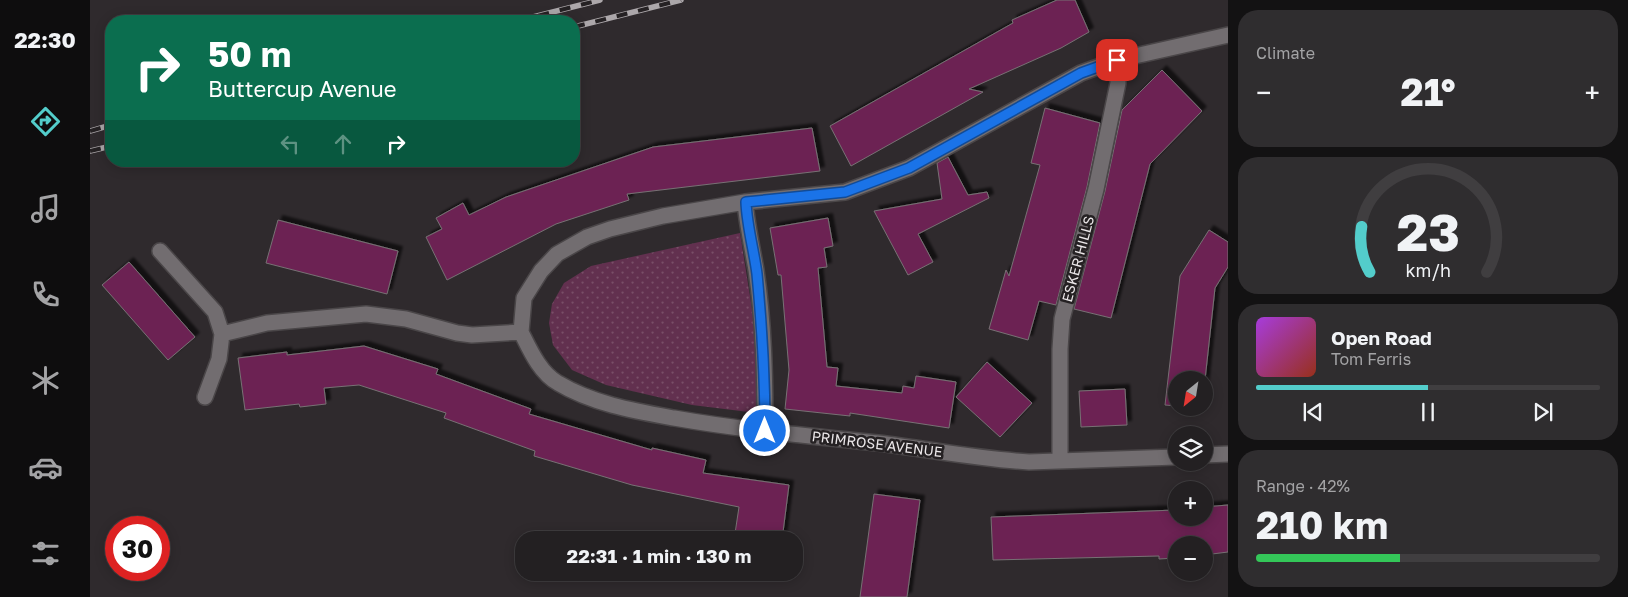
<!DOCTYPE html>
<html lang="en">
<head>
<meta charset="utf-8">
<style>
  :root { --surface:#232022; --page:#2f2d2f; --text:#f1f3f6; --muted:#a3a3a5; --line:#403e40; --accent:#53cdcb }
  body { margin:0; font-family:"Golos Text",sans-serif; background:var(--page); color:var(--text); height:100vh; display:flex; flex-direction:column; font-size:19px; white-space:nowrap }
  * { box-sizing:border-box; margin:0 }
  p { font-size:16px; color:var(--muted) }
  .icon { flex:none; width:28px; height:28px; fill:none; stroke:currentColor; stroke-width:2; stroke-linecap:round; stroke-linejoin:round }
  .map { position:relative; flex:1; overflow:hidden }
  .panel { display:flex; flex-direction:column; gap:10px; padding:10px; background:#131213; width:400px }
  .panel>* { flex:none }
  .guide { position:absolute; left:15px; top:15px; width:475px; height:152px; border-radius:20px; box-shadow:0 2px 12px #0003,0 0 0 1px var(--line); background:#0b6e4f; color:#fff; overflow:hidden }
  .needle { width:32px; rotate:210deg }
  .buttons { position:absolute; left:1078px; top:371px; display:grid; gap:10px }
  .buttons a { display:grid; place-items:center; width:45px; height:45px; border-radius:50%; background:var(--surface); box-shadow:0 2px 12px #0003,0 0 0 1px var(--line); font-size:25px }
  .speed { position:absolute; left:15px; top:516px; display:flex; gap:10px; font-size:25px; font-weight:700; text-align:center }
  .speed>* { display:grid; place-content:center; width:65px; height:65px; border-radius:50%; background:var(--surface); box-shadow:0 2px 12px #0003,0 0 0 1px var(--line); line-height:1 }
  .speed .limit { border:8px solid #d22; background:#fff; color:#111 }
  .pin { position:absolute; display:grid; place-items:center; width:42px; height:42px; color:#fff; margin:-21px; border-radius:10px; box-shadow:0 2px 8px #0006 }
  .me { position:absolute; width:55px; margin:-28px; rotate:0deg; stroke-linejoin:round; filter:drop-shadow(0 0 4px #0008) }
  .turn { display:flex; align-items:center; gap:18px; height:105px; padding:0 20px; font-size:22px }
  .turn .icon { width:65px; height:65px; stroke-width:2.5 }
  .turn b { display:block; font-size:35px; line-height:42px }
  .lanes { display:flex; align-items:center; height:48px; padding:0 20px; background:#0003; justify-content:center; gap:25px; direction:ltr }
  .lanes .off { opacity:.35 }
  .big { font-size:38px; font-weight:700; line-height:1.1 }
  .panel .tile { flex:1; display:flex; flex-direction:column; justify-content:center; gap:8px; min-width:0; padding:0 18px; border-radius:20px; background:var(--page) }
  .panel .dial { align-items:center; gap:0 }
  .dial svg { height:130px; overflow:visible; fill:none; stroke:var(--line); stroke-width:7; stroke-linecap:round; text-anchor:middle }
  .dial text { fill:var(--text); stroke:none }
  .song { display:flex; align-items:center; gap:15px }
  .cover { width:60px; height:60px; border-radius:8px; background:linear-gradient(135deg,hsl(280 70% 55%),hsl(10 70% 35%)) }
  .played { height:5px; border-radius:2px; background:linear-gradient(90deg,var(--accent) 50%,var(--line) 50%) }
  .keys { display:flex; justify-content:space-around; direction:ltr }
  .heat { display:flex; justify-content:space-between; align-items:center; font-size:28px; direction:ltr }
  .charge { height:8px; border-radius:4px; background:linear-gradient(90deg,#34c759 42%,var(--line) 0) }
  .trip { position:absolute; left:425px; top:531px; width:288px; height:50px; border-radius:20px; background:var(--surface); box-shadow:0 2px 12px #0003,0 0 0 1px var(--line); font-weight:700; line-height:50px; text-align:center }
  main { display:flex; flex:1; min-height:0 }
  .tabs { display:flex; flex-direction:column; width:90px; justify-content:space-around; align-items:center; background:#0e0d0e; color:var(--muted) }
  .tabs .icon { width:35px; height:35px }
  .tabs .selected { color:var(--accent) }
  .tabs b { font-size:22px; color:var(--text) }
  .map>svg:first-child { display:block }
</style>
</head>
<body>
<main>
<nav class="tabs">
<b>22:30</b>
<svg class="icon selected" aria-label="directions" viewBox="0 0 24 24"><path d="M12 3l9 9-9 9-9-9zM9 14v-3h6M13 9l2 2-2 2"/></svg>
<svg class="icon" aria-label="music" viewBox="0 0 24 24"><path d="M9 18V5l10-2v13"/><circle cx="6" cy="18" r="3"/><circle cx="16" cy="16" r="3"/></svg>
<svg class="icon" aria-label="phone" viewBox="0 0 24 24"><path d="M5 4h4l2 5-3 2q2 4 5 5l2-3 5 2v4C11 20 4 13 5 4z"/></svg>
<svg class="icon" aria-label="climate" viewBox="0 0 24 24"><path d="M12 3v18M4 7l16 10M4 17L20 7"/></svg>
<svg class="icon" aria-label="car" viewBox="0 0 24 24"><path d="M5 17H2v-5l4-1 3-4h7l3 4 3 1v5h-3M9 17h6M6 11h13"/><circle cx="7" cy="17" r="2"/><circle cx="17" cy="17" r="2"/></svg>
<svg class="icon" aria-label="filters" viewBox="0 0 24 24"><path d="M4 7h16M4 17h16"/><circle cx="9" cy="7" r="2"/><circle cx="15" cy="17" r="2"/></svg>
</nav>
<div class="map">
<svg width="1138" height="597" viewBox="0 0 1138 597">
  <defs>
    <pattern id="grass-dots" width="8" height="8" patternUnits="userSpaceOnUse" patternTransform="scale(1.25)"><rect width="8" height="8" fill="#62304f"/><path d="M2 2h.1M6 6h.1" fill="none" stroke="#794e68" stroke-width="1.8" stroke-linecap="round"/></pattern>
    <filter id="shadow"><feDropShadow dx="4.5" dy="-4.5" stdDeviation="1" flood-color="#0009"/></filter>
  </defs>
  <rect width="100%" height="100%" fill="#2f2a2d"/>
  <path fill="url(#grass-dots)" d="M650,233L666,334L667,413L602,405L516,385L482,370L463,345L459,323L462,304L474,283L501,266Z"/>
  <path fill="#6c2453" stroke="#777174" filter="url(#shadow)" d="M967,0H985L999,32L971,48L879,89L893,92L761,166L740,126L923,23L922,20Z
    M1072,70L1112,111L1060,164L1021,318L984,309L1015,191L1032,110Z
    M955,108L1010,123L997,187L966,305L949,301L938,340L899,329L916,270L919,276L950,165L941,163Z
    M722,128L730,171L537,194L539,200L466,224L357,280L336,237L352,229L346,218L373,203L379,215L416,197L563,147Z
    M858,157L878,195L897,192L899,198L828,234L843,262L818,275L784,211L852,199L847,163Z
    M738,218L743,246L734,248L737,267L728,268L737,367L748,368L746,386L812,393L813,386L824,388L826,376L866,382L859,428L760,413V416L695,409L699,370L691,275H688L680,228Z
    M188,220L308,251L297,294L176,263Z
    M1119,230L1138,242V267L1125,288L1114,389V380H1086V406L1075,405L1090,276Z
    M39,262L105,337L78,360L12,285Z
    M274,346L348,369L346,374L441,409L439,414L562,450V448L616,460L613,473L699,485L692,540H644L649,507L542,485L444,456L445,451L354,418L356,413L269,385L234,388L236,404L210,407L209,404L155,410L148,358L197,352V355Z
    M897,362L942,403L910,437L866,397Z
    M1035,389L1037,425L991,427L989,391Z
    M784,494L830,500L817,597H770Z
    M1138,505V552L1114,555V545H1086V558L1069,559V556L903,560L901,517L1086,510V518H1114V507Z
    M640,572H688L686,581L640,575Z"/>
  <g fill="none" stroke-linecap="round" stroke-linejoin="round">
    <defs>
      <path id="minor" d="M655,202C657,225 662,247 666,270C674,323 675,377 675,431
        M70,251L125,312L132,334
        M431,332C440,350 450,373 468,383C503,404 545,411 584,418C652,430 720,436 788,443C838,449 888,459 939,462L1086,457
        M115,397L129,359L132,334L177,323L276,314L316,319L367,333L382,335L431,332L434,298L451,271L467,254L497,237L520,229L573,216L655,202L755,192L819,168L991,73L1027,60L1138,35
        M1114,455L1138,454
        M970,461V349L972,319L1006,189L1028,83L1027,60"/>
    </defs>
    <use href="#minor" stroke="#4a4648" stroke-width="18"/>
    <use href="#minor" stroke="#726d70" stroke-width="15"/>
    <defs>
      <path id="rail" d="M427,21L510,0
        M484,27L591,0
        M0,131L21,125
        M0,151L21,146"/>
    </defs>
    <use href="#rail" stroke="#aca7aa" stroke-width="5.5"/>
    <use href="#rail" stroke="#252123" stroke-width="4" stroke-dasharray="11" stroke-linecap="butt"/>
  </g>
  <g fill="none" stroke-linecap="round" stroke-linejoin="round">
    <defs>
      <path id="route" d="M675,431C675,378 672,327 667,274C664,250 657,227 656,202L755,192L819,168L991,73L1027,60"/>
    </defs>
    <use href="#route" stroke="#114b97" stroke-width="12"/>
    <use href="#route" stroke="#1a73e8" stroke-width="9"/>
  </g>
  <g text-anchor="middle" stroke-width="5" stroke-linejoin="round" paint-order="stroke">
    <g font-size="14" fill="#ebe7e9" stroke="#252123">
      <text transform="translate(988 259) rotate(-75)" y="5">ESKER HILLS</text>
      <text transform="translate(787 444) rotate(7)" y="5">PRIMROSE AVENUE</text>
    </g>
  </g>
</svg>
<div class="buttons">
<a><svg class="needle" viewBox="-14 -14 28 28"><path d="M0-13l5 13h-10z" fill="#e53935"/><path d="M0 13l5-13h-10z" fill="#a3a3a5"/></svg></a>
<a><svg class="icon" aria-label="layers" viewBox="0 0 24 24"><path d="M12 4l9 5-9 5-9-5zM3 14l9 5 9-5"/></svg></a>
<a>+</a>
<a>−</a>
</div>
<div class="speed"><div class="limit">30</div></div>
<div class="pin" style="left:1027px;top:60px;background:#d93025"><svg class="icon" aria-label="arrive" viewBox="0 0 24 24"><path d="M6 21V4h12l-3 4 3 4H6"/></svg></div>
<svg class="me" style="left:675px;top:431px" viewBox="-20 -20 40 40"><circle r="17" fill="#1a73e8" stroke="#fff" stroke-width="3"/><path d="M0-11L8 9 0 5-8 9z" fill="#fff"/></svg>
<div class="trip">22:31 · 1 min · 130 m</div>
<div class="guide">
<div class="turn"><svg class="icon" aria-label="right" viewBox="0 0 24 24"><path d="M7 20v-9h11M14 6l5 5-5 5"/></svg><div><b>50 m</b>Buttercup Avenue</div></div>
<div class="lanes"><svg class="icon off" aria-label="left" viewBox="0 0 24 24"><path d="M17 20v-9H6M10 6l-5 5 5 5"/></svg><svg class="icon off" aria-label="ahead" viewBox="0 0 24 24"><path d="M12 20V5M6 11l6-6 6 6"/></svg><svg class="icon" aria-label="right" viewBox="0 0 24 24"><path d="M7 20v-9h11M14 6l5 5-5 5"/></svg></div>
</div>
</div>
<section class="panel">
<div class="tile"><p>Climate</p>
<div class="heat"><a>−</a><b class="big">21°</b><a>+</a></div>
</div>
<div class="tile dial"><svg viewBox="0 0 100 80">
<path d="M14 69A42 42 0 1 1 86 69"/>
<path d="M14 69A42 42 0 0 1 9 41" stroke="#53cdcb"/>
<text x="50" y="56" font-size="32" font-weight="700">23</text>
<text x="50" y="72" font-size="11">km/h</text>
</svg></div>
<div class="tile">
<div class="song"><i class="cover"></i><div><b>Open Road</b><p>Tom Ferris</p></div></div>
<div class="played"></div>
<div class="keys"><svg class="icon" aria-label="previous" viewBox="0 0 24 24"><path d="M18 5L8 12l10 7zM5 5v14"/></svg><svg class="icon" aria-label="pause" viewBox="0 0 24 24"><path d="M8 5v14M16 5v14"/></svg><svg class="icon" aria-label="next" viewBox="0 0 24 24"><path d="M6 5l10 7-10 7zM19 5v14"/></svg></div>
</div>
<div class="tile"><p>Range · 42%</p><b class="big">210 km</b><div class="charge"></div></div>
</section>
</main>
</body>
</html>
